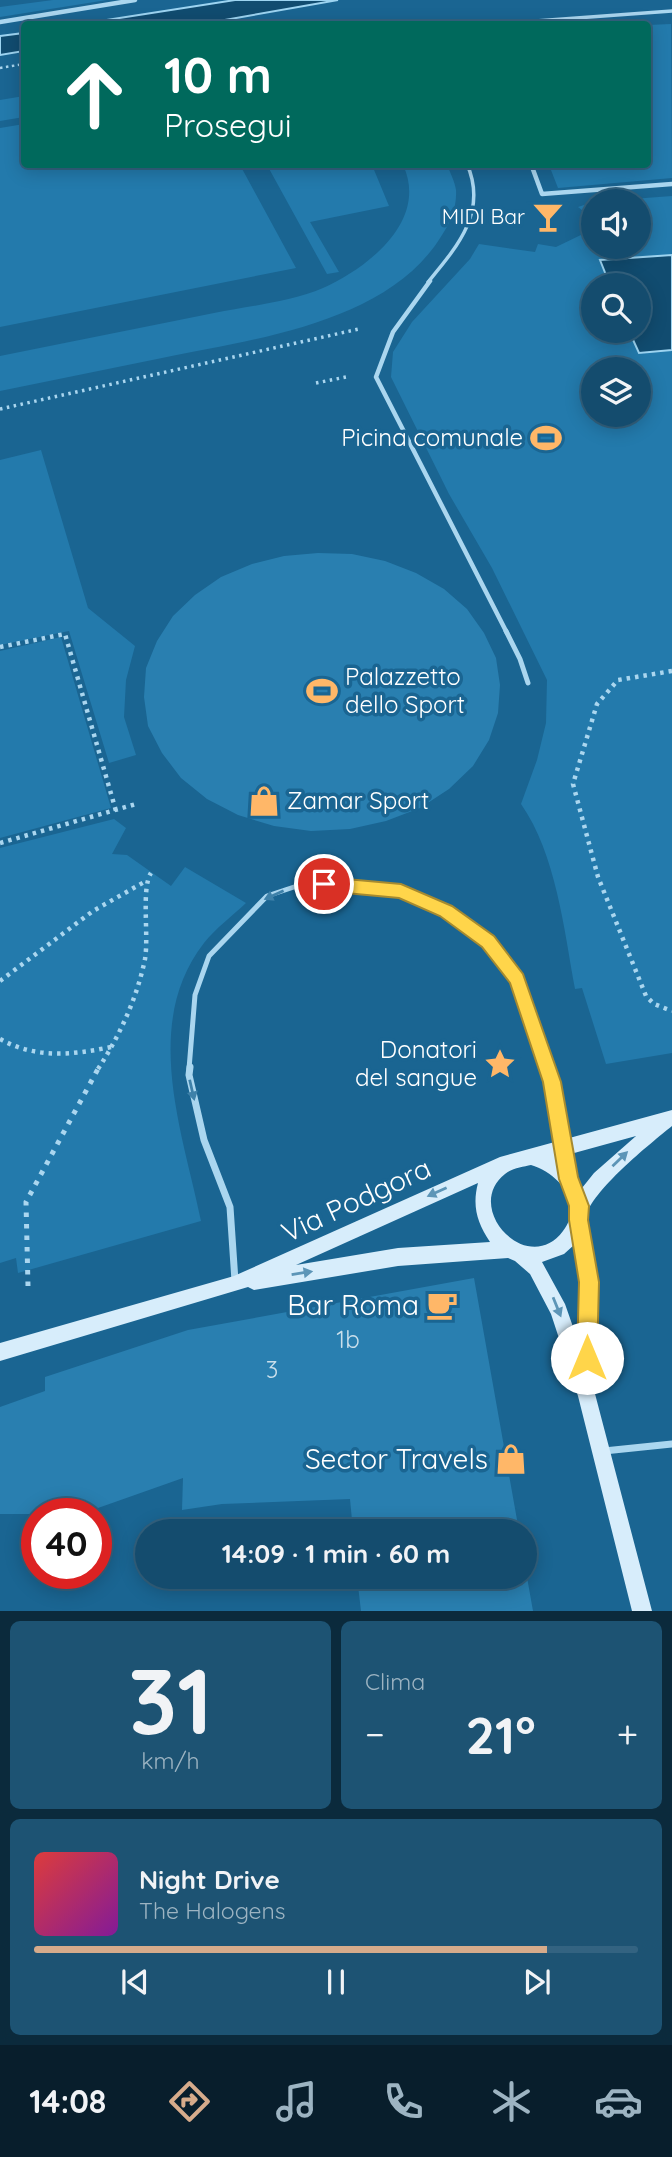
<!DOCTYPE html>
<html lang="it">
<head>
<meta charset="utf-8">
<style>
  :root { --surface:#144c6e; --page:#1d5373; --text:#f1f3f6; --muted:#9db4c2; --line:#336381; --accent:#d6ab8b }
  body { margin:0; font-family:Quicksand,sans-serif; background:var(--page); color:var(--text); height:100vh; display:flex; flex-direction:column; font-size:26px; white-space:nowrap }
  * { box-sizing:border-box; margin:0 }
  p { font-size:23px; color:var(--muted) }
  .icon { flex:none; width:38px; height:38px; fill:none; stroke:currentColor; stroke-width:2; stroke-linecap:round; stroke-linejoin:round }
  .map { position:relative; height:1611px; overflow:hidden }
  .sheet { display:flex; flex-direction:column; gap:10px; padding:10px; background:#0b2a3c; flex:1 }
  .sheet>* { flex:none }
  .guide { position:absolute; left:21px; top:21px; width:630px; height:147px; border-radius:7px; box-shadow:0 4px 18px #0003,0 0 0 2px var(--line); background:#00695c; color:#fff; overflow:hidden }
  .fabs { position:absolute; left:581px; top:189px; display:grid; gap:14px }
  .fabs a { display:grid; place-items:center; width:70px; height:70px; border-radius:50%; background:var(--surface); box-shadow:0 4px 18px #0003,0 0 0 2px var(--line); font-size:35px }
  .speed { position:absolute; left:21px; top:1498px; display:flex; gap:14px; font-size:35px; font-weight:700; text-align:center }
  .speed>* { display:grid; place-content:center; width:91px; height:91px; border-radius:50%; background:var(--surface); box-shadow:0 4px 18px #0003,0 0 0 2px var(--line); line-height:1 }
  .speed .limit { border:10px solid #d22; background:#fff; color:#111 }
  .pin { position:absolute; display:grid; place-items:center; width:60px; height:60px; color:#fff; margin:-30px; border:4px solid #fff; border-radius:50%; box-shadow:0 2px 7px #0007 }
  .me { position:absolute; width:77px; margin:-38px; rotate:0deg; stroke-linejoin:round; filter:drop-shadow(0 0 5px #0008) }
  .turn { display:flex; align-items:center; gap:24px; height:147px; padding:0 28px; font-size:32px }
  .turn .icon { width:91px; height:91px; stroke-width:2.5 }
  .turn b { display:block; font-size:49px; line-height:60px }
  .big { font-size:52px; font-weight:700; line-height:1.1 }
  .sheet .card { flex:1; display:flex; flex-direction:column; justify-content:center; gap:10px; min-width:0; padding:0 24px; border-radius:10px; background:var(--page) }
  .sheet .dial { align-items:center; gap:0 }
  .dial b { font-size:91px; line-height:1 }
  .song { display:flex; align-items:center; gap:21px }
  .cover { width:84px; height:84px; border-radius:10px; background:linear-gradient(135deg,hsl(0 70% 55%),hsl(290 70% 35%)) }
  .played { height:7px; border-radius:4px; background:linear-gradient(90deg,var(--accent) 85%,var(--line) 85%) }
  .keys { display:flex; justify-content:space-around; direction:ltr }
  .heat { display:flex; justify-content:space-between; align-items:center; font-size:38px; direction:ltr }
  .sheet .tiles { flex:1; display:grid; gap:10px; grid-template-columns:1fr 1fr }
  .card:last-child { grid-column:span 2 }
  .trip { position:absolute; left:135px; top:1519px; width:402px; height:70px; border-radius:35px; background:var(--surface); box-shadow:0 4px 18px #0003,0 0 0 2px var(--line); font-weight:700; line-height:70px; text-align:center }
  .tabs { display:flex; height:112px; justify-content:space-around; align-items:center; background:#081e2c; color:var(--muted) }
  .tabs .icon { width:49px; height:49px }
  .tabs .selected { color:var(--accent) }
  .tabs b { font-size:32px; color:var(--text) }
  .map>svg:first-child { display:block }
</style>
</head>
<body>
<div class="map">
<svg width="672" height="1611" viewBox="0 0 672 1611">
  <rect width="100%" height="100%" fill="#1a6592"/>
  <path fill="#237aac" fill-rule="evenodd" d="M53,0H107L0,17V7Z
    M671,24L672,178L558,188L549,165L648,164V25Z
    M24,96V117L0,121V100Z
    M24,124V164L240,165L296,268L0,327V128Z
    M267,165H372L389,206L310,222L339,272L327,274Z
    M403,165H447C450,172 455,182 456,190C457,206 451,222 442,235C389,323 255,339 162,358C108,369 54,380 0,391V356C71,342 143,327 214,313C249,306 290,302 323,288C368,268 429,220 403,165Z
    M672,196V1053L606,1064L582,988L575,989C564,929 556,854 521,804L537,760L546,723L547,680L492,568L449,494L391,377L393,352L412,322L470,259L479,244L535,252L538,244L556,247L585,233L587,214L578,207L593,202V247H639V201H605ZM593,285H639V331H593ZM593,369H639V415H593Z
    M41,450L88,608L135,646L126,680L124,717L136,755L109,763L69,631L0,645V460Z
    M61,637L111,808L0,838V651Z
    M114,819L126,828L112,854L127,855L171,886L185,867L246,903C232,916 215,929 204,943C141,1024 183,1133 201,1221L18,1273L16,1258L0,1263V848Z"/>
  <path fill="#114c70" stroke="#9dd4f1" stroke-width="2" d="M235,0H338L202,24H81Z
    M24,33V51L0,55V36Z
    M672,255V350L639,353L629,331H639V285H610L600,260Z"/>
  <path fill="#297fb0" d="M318,553L352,554L385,561L416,573L444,589L467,609L484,633L496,658L500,685L498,713L489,740L473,766L449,789L420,808L386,821L350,829L311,831L274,826L238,815L207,799L181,778L162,753L148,726L144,697L146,668L157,641L173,616L195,595L221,577L252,564L284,556Z
    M474,1278L519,1531H353L350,1499L222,1504L182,1510L183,1478L81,1514H0V1407L45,1391V1377L188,1330Z
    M525,1566L533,1611H361L357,1577H525Z"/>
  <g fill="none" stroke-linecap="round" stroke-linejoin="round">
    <path stroke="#aad6ef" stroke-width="2.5" stroke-dasharray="2.5 3.5" stroke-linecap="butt" d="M0,68L24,64"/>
    <path stroke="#aad6ef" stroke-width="3.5" stroke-dasharray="2.5 4.5" stroke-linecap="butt" d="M316,383L346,377
      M0,409L359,329"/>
    <path stroke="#aad6ef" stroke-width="4.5" stroke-dasharray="3.5 5" stroke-linecap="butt" d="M0,647L65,634L116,811
      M672,671L618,680L597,704L573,784L598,877L646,996L654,1004L672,1011
      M0,843L136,804
      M0,981L93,911L146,881
      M0,1039C36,1059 72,1055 111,1047
      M98,1069C120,1035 137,998 145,959C149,936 141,888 151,873"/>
    <path stroke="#aad6ef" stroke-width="5" stroke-dasharray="4.5 7" stroke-linecap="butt" d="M28,1286L26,1202L99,1067"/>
    <path stroke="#aad6ef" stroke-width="3.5" d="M493,24L672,11
      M428,282C457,247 488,212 467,164"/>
    <path stroke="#aad6ef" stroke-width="4.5" d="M430,281L393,332L376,377L507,633"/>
    <path stroke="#aad6ef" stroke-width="5" d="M506,631L520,659L528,683
      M189,1069L195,995L209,956L267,896L300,885H348L401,891L446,911L488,942L517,979L548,1069"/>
    <path stroke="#aad6ef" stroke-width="7" d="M190,1067L189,1075L204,1140L230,1207L235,1281
      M547,1067L568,1173
      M604,1451L672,1444"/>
    <path stroke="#aad6ef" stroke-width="4.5" d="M0,22L135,0
      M531,164L542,194L672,184"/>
    <path fill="#d7edfb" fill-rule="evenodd" d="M672,1110V1126C651,1143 590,1192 586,1217L598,1282L596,1385L594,1390L652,1611H632L578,1396L551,1314L530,1274L515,1261L508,1258L398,1266L254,1290L248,1287L0,1361V1343L234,1276L500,1157ZM636,1136L594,1173L582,1188L574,1173L556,1158ZM531,1165C558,1173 585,1203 563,1231C528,1278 462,1208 505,1174C512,1168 523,1167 531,1165ZM478,1183C472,1206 477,1222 490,1242L398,1248L296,1265ZM574,1245L580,1282L579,1344L565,1304L542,1262L564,1254Z"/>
  </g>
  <defs><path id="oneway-solid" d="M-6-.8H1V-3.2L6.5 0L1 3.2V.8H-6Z" transform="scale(1.75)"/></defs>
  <g fill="#3e81a9">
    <use href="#oneway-solid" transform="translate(274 895) rotate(156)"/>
    <use href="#oneway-solid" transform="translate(192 1090) rotate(77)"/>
  </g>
  <g fill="#5c95b7">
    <use href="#oneway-solid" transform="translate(620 1159) rotate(-44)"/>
    <use href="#oneway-solid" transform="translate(437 1192) rotate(156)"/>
    <use href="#oneway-solid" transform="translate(302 1273) rotate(-9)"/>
    <use href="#oneway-solid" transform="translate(557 1307) rotate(68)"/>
  </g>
  <path fill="#ffd54a" stroke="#a68a30" stroke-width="2" d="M324,877L401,884L452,906L494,936L523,974L561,1082L578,1177L589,1206L588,1220L599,1282L597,1358L594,1365L587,1368L580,1365L577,1358L579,1282L569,1220V1206L559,1179L543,1082L510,983L482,947L440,916L399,898L324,891L318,889L316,884L318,879Z"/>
  <defs>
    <symbol id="bar-bare" viewBox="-9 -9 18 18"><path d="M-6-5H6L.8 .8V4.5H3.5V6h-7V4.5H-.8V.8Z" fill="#ffb768" stroke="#1a6592" stroke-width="2.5" paint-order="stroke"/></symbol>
    <symbol id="stadium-bare" viewBox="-9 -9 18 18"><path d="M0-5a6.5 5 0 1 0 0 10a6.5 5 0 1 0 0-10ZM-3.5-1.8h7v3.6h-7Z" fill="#ffb768" stroke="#1a6592" stroke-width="2.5" paint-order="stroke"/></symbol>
    <symbol id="shop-bare" viewBox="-9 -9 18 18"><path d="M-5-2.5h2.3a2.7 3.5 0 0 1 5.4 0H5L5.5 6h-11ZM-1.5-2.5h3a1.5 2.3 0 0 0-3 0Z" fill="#ffb768" stroke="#1a6592" stroke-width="2.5" paint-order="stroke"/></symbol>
    <symbol id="sight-bare" viewBox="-9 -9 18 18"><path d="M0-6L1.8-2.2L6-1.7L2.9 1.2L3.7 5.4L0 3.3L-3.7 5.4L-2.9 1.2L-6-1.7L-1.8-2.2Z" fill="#ffb768" stroke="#1a6592" stroke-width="2.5" paint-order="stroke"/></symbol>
    <symbol id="cafe-bare" viewBox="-9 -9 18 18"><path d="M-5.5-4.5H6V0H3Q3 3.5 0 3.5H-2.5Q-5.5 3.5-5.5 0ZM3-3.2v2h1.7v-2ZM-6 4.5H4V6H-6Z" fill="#ffb768" stroke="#1a6592" stroke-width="2.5" paint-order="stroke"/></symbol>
  </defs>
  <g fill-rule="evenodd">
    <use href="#bar-bare" x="526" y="195" width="44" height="44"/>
    <use href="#stadium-bare" x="524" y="416" width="44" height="44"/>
    <use href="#stadium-bare" x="300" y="669" width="44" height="44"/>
    <use href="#shop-bare" x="242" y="779" width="44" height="44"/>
    <use href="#sight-bare" x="478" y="1042" width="44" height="44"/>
    <use href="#cafe-bare" x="420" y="1283" width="44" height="44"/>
    <use href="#shop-bare" x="489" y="1437" width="44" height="44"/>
  </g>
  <g text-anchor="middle" stroke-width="7" stroke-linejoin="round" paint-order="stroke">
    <g font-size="21" fill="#fff" stroke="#1a6592" text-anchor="end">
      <text x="525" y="224">MIDI Bar</text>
    </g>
    <g font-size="24" fill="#fff" stroke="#1a6592" text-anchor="end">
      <text x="523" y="446">Picina comunale</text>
      <text x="345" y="685" text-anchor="start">Palazzetto<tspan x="345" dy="28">dello Sport</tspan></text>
      <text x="287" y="809" text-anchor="start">Zamar Sport</text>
      <text x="477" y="1058">Donatori<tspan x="477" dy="28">del sangue</tspan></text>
    </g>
    <g font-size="24" fill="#cadfeb">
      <text x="348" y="1348">1b</text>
      <text x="272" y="1378">3</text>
    </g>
    <g font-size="28" fill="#fff" stroke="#1a6592">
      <text transform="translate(356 1200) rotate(-25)" y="10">Via Podgora</text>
    </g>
    <g font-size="28" fill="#fff" stroke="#1a6592" text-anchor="end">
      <text x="419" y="1315">Bar Roma</text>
      <text x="488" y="1469">Sector Travels</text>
    </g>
  </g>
</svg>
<div class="fabs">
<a><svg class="icon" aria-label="sound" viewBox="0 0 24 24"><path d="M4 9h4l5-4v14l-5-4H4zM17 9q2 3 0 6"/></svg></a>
<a><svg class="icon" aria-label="search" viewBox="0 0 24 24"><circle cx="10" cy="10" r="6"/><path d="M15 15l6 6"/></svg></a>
<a><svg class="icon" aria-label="layers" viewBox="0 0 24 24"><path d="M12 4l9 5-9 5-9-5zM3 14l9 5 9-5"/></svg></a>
</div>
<div class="speed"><div class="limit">40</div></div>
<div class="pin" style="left:324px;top:884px;background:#d93025"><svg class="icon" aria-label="arrive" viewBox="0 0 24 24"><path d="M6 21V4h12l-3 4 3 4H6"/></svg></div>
<svg class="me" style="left:587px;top:1358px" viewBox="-20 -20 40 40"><circle r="19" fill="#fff"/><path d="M0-13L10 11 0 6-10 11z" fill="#ffd54a"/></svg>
<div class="trip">14:09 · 1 min · 60 m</div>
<div class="guide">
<div class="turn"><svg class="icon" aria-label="ahead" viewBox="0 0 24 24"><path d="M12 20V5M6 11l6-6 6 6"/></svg><div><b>10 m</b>Prosegui</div></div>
</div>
</div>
<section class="sheet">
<div class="tiles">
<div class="card dial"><b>31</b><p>km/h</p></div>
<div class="card"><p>Clima</p>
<div class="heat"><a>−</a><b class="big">21°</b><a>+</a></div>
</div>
<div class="card">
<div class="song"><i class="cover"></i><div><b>Night Drive</b><p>The Halogens</p></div></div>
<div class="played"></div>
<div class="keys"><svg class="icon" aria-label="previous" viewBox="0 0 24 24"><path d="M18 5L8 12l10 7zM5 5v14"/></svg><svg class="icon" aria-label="pause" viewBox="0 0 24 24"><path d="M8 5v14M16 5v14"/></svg><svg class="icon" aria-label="next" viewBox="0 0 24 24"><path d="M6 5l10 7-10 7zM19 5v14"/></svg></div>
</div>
</div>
</section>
<nav class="tabs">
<b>14:08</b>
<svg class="icon selected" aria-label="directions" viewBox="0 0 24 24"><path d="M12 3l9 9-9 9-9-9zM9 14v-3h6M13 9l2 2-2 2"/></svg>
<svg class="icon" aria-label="music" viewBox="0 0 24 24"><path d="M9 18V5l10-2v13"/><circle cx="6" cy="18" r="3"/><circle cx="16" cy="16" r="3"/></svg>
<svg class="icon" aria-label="phone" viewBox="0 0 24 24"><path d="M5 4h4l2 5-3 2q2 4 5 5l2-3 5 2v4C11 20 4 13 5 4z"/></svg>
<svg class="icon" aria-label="climate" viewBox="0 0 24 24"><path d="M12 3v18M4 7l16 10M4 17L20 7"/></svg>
<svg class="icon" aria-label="car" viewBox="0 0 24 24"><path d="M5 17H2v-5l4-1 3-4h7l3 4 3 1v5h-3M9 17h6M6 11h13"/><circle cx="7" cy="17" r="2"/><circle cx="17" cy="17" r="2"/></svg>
</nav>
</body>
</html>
